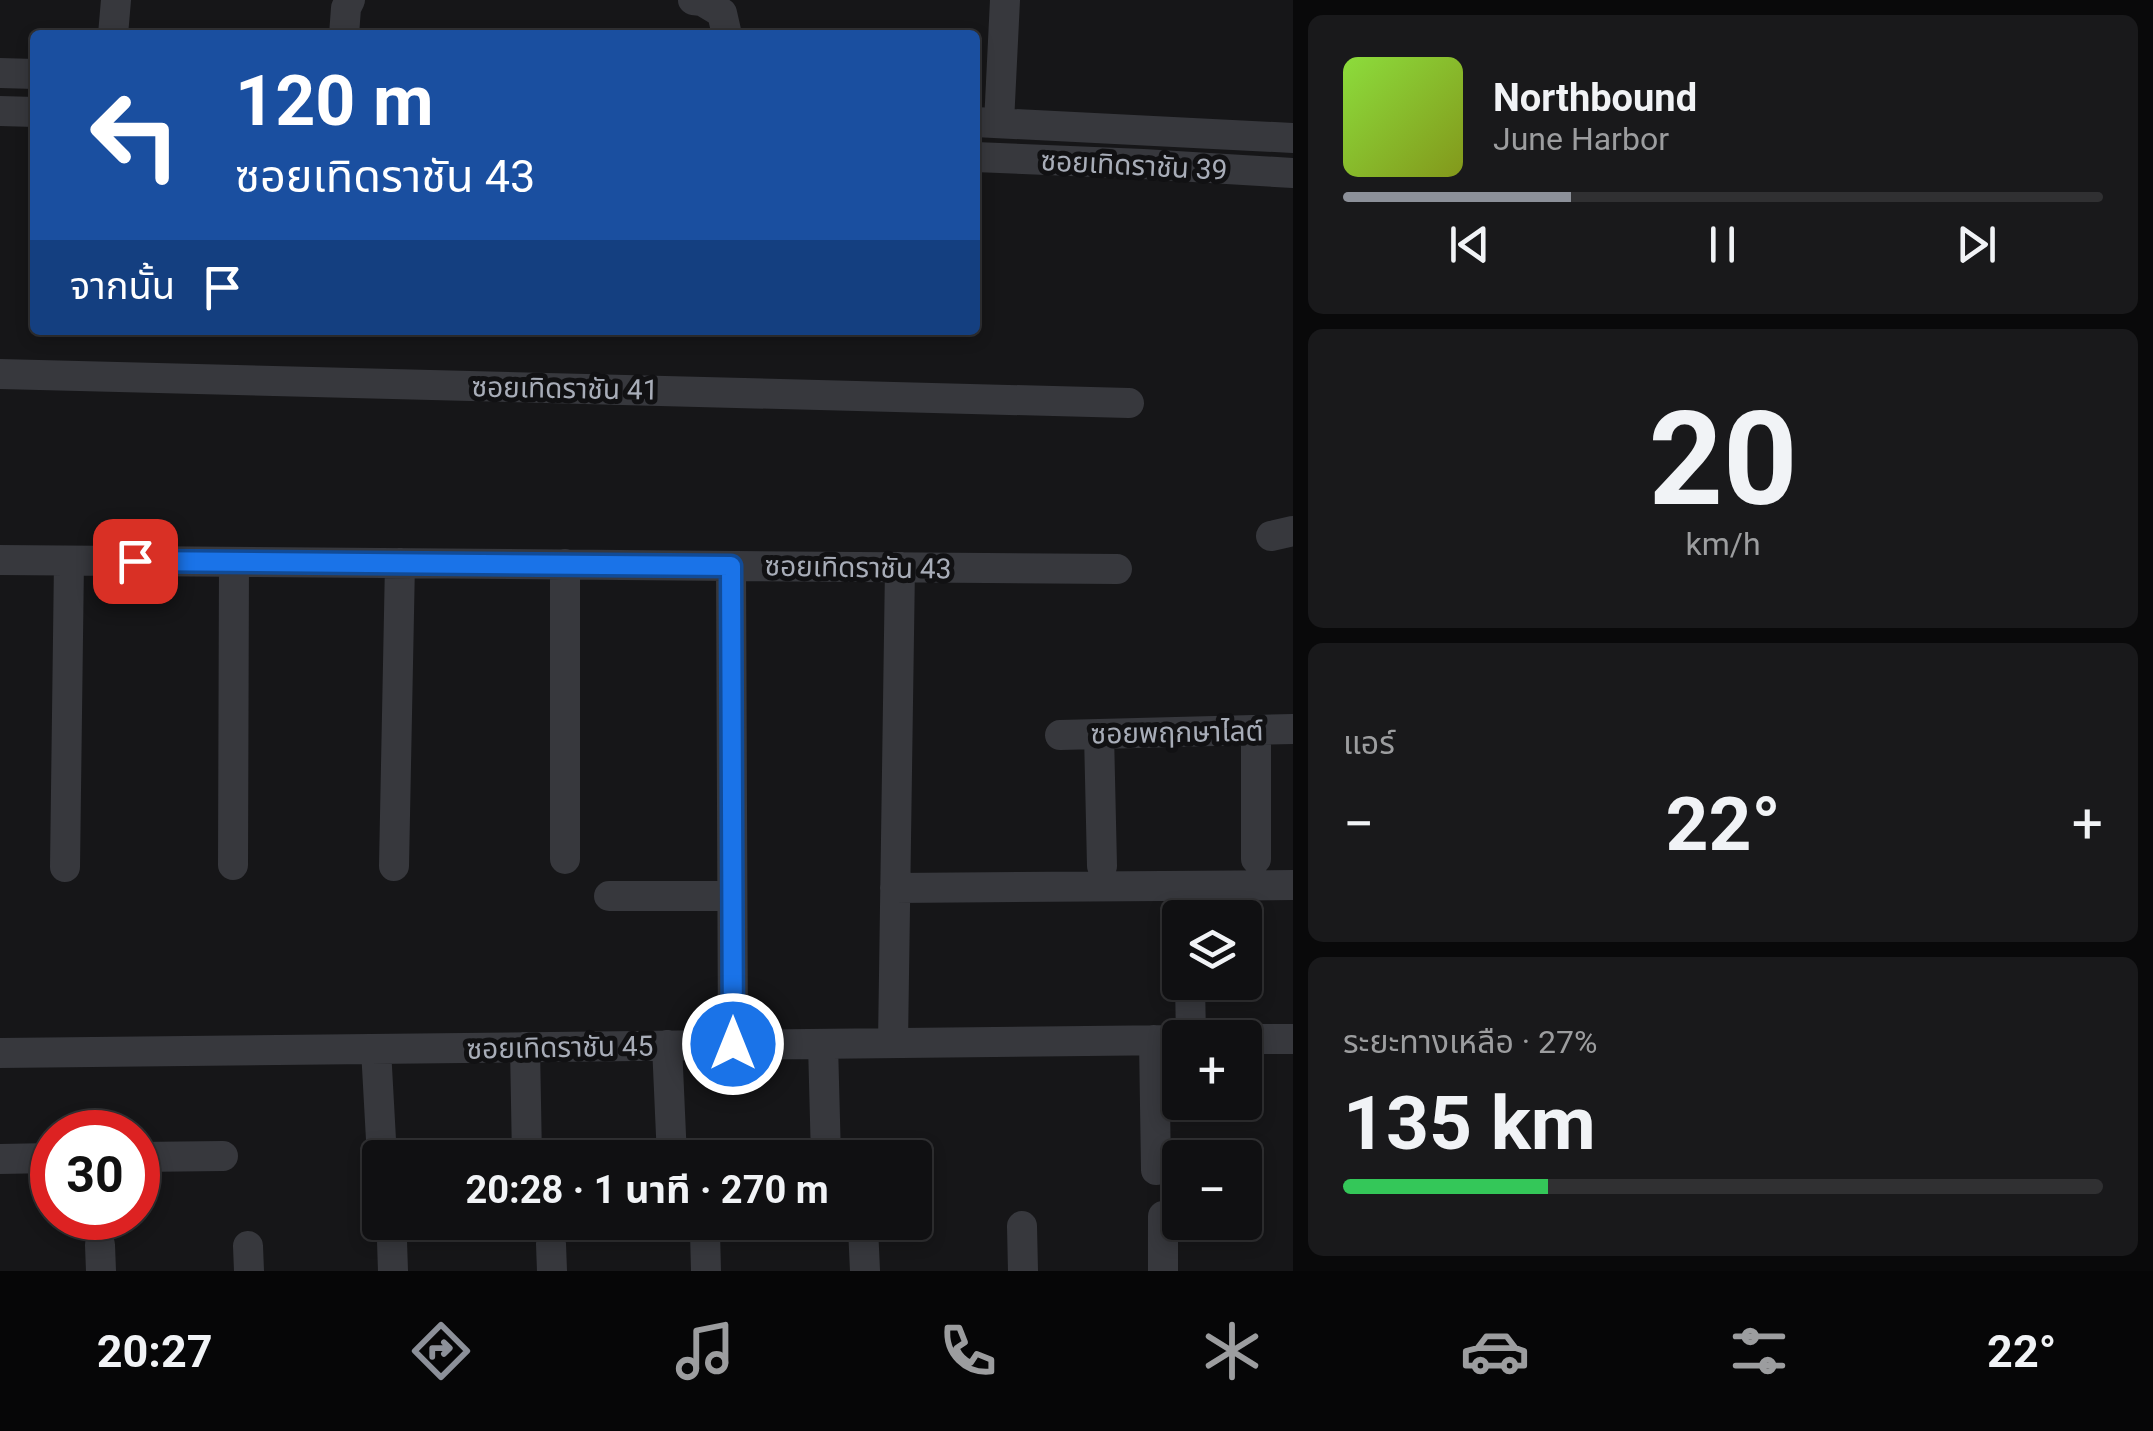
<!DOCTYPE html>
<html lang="th">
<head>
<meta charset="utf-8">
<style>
  :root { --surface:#101012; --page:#19191b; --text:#f1f3f6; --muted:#9c9d9f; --line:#303032; --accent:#8c9099 }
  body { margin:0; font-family:Roboto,"Noto Sans Thai",sans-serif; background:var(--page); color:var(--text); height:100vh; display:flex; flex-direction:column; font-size:38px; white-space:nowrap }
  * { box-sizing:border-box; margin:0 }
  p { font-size:32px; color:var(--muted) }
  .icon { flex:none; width:55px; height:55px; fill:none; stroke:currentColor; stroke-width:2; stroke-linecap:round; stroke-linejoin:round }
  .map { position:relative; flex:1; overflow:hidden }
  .sheet { display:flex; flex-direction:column; gap:15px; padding:15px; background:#09090a; width:860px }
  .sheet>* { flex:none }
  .banner { position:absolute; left:30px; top:30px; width:950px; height:305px; border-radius:10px; box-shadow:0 5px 15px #0003,0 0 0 2px var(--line); background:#1a4fa0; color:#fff; overflow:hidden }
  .fabs { position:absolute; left:1162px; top:900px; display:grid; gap:20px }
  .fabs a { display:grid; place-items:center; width:100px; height:100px; border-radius:10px; background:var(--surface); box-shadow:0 5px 15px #0003,0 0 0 2px var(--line); font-size:50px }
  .speed { position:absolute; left:30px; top:1110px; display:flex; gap:20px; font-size:50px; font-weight:700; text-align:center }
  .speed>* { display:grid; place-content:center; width:130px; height:130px; border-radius:50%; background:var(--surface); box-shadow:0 5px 15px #0003,0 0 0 2px var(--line); line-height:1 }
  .speed .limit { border:15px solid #d22; background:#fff; color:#111 }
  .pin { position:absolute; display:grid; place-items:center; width:85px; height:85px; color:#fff; margin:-42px; border-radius:20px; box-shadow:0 5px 15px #0006 }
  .me { position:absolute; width:110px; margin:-55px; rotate:0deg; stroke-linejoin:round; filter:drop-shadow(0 0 8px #0008) }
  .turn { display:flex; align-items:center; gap:35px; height:210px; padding:0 40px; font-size:45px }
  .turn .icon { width:130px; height:130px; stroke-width:2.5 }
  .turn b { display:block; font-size:70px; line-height:85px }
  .then { display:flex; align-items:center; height:95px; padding:0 40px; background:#0003; gap:20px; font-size:38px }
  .big { font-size:75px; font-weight:700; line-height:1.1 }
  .sheet .tile { flex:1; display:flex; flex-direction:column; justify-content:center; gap:15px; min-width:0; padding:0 35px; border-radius:15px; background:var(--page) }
  .sheet .dial { align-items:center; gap:0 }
  .dial b { font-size:130px; line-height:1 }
  .song { display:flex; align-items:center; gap:30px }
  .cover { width:120px; height:120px; border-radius:15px; background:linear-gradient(135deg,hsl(90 70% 55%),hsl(70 70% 35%)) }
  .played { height:10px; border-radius:5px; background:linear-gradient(90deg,var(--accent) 30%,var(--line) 30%) }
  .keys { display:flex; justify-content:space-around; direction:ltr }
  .heat { display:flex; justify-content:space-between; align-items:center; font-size:55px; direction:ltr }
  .charge { height:15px; border-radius:8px; background:linear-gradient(90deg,#34c759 27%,var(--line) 0) }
  .trip { position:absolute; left:362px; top:1140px; width:570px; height:100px; border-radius:10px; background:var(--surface); box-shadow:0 5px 15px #0003,0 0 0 2px var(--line); font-weight:700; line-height:100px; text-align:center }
  .tabs { display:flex; height:160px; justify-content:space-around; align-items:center; background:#060607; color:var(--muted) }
  .tabs .icon { width:70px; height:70px }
  .tabs .on { color:var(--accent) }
  .tabs b { font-size:45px; color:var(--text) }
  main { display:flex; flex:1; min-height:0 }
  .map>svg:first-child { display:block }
</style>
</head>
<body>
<main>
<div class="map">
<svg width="1293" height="1271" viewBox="0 0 1293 1271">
  <rect width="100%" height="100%" fill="#161618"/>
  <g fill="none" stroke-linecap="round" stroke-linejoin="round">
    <path stroke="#37383d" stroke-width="30" d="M693,0L702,1L722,13L727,35
      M113,35L116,0
      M344,35L346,8L350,0
      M0,73L35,74
      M0,111L35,112
      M975,122L1293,138
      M999,123L1005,0
      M975,157L1143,164L1293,173
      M0,374L1129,403
      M1271,536L1293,531
      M0,560L1117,569
      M731,566L733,1045
      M1256,730V859
      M1099,734L1102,866
      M1060,735L1293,729
      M565,859V564
      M233,865L234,562
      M394,866L400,563
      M65,867L69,561
      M1187,886L1188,918
      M895,888L1293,885
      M609,896H732
      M1190,982L1191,1038
      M1245,1039H1293
      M1154,1040L1156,1170
      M893,1043L900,567
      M823,1044L826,1158
      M667,1045L672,1158
      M525,1047L527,1158
      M376,1049L382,1158
      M0,1053L1180,1040
      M138,1157L223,1156
      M0,1159L52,1158
      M1022,1226L1023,1271
      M863,1227L865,1271
      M705,1233L706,1271
      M392,1241L393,1271
      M551,1244L552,1271
      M100,1245L101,1271
      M248,1246L249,1271
      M1163,1271V1216"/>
  </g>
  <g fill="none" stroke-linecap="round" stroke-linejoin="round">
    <defs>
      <path id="route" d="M135,561L731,566L733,1044"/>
    </defs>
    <use href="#route" stroke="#114b97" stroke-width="25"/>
    <use href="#route" stroke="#1a73e8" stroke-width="18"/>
  </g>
  <g text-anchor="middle" stroke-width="10" stroke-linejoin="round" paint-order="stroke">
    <g font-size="28" fill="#a8adb8" stroke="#111113">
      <text transform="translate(1134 165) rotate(3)" y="10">ซอยเทิดราชัน 39</text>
      <text transform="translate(565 388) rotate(1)" y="10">ซอยเทิดราชัน 41</text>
      <text transform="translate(858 567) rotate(1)" y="10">ซอยเทิดราชัน 43</text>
      <text transform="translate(1177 732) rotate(-1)" y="10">ซอยพฤกษาไลต์</text>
      <text transform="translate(560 1047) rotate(-1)" y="10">ซอยเทิดราชัน 45</text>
    </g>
  </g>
</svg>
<div class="fabs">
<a><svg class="icon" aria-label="layers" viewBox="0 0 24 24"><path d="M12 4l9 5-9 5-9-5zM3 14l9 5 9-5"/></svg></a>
<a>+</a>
<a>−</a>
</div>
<div class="speed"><div class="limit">30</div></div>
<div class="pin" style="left:135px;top:561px;background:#d93025"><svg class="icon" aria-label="arrive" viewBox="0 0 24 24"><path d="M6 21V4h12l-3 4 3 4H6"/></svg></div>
<svg class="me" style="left:733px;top:1044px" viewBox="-20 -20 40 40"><circle r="17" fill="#1a73e8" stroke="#fff" stroke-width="3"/><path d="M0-11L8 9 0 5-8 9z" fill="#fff"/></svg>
<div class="trip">20:28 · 1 นาที · 270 m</div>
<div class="banner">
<div class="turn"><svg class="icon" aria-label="left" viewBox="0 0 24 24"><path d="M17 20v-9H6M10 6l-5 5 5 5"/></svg><div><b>120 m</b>ซอยเทิดราชัน 43</div></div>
<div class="then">จากนั้น<svg class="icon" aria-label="arrive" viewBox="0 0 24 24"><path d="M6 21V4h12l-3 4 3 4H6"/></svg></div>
</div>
</div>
<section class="sheet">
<div class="tile">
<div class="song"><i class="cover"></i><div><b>Northbound</b><p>June Harbor</p></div></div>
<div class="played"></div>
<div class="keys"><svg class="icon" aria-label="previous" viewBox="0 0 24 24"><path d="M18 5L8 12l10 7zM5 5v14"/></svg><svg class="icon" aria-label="pause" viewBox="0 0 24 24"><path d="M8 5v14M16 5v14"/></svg><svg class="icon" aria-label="next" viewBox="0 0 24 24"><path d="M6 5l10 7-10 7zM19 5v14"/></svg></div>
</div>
<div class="tile dial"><b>20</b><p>km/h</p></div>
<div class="tile"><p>แอร์</p>
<div class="heat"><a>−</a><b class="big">22°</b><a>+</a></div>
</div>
<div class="tile"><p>ระยะทางเหลือ · 27%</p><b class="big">135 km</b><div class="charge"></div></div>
</section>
</main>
<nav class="tabs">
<b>20:27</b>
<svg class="icon on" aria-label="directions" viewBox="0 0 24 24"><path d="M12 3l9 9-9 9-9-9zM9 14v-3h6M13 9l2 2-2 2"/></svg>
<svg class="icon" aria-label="music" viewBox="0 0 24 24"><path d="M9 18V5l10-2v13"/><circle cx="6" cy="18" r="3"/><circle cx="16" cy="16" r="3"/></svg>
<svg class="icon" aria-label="phone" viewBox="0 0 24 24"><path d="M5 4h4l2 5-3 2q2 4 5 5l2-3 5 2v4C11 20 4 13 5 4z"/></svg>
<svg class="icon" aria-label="climate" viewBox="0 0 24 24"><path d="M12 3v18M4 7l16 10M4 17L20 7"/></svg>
<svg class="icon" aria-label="car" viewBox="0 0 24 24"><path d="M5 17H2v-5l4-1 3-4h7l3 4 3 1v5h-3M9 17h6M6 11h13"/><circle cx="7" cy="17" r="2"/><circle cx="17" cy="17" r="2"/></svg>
<svg class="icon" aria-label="filters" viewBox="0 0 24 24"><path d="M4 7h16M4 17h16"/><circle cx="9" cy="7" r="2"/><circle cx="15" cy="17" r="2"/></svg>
<b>22°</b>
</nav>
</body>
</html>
